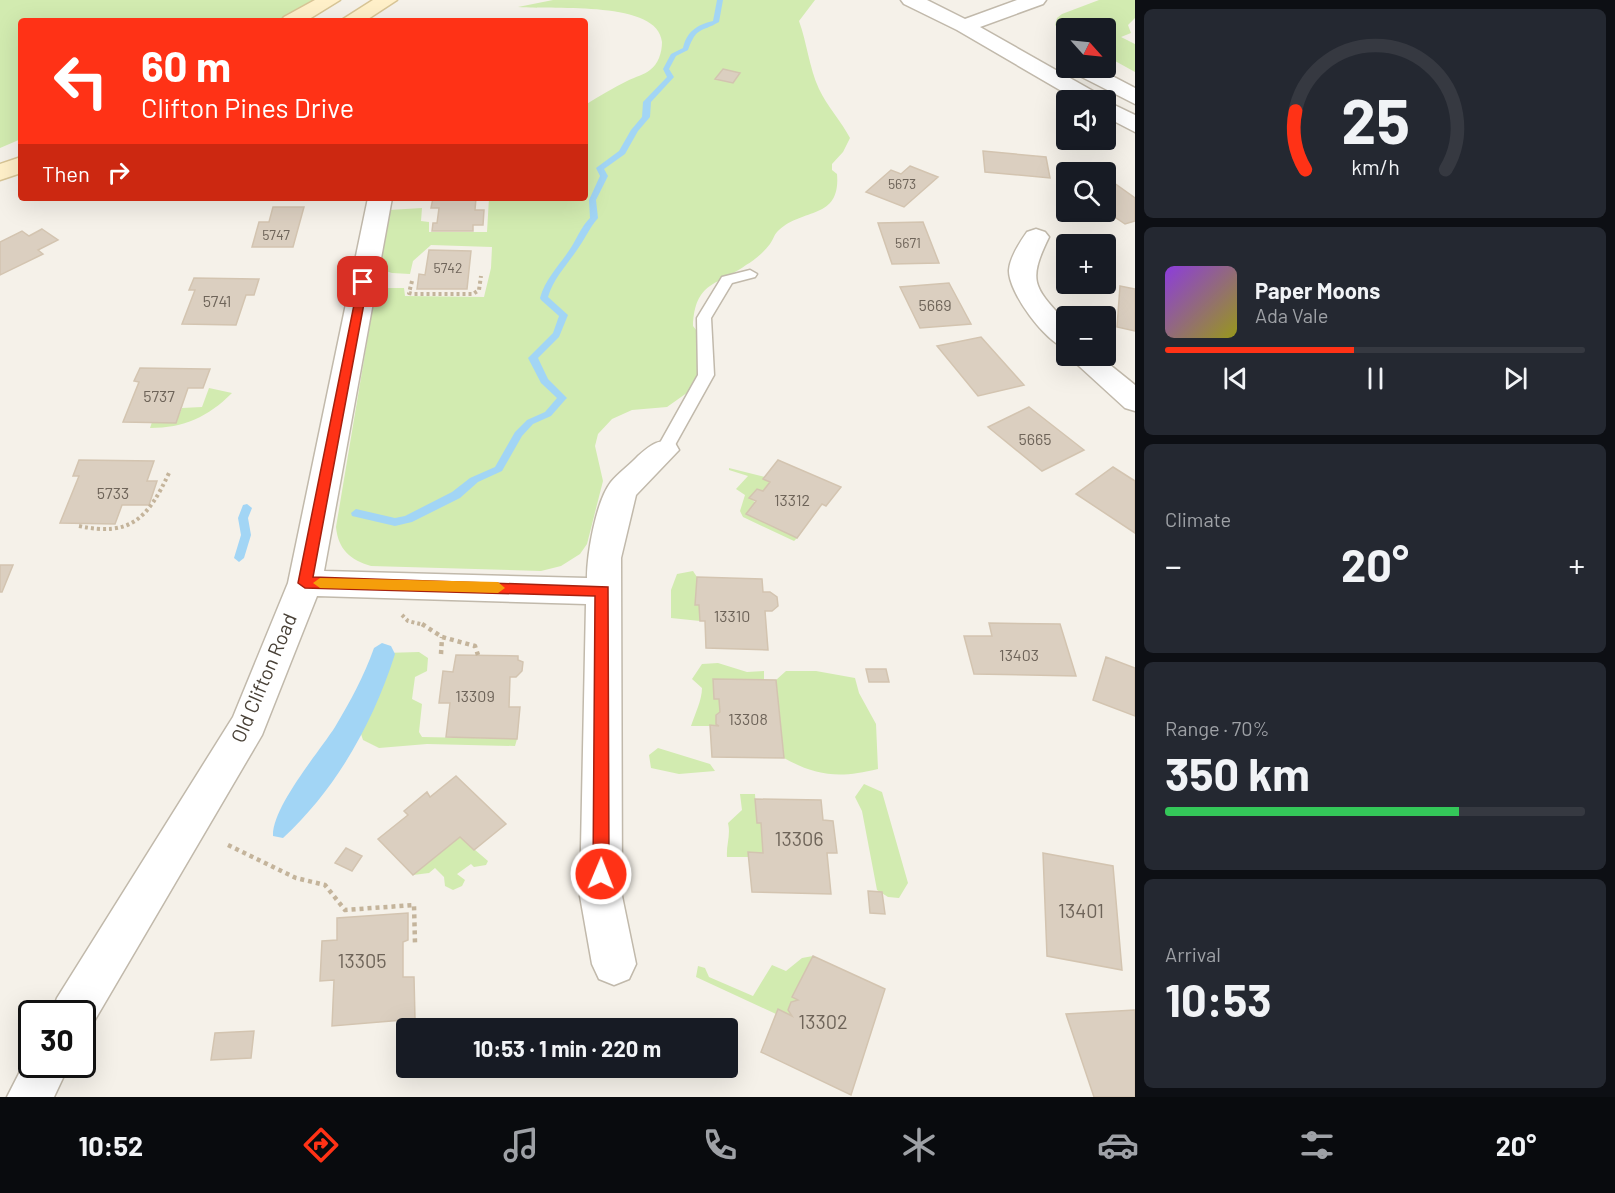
<!DOCTYPE html>
<html lang="en">
<head>
<meta charset="utf-8">
<style>
  :root { --surface:#171b24; --page:#242831; --text:#f1f3f6; --muted:#9ea1a6; --line:#363941; --accent:#ff3216 }
  body { margin:0; font-family:Barlow,sans-serif; background:var(--page); color:var(--text); height:100vh; display:flex; flex-direction:column; font-size:22px; white-space:nowrap }
  * { box-sizing:border-box; margin:0 }
  p { font-size:20px; color:var(--muted) }
  .icon { flex:none; width:33px; height:33px; fill:none; stroke:currentColor; stroke-width:2; stroke-linecap:round; stroke-linejoin:round }
  .map { position:relative; flex:1; overflow:hidden }
  .panel { display:flex; flex-direction:column; gap:9px; padding:9px; background:#0d0f14; width:480px }
  .panel>* { flex:none }
  .guide { position:absolute; left:18px; top:18px; width:570px; height:183px; border-radius:6px; box-shadow:0 6px 24px #0002; background:#ff3216; color:#fff; overflow:hidden }
  .needle { width:39px; rotate:117deg }
  .fabs { position:absolute; left:1056px; top:18px; display:grid; gap:12px }
  .fabs a { display:grid; place-items:center; width:60px; height:60px; border-radius:6px; background:var(--surface); box-shadow:0 6px 24px #0002; font-size:30px }
  .speed { position:absolute; left:18px; top:1000px; display:flex; gap:12px; font-size:30px; font-weight:700; text-align:center }
  .speed>* { display:grid; place-content:center; width:78px; height:78px; border-radius:50%; background:var(--surface); box-shadow:0 6px 24px #0002; line-height:1 }
  .speed .limit { border:3px solid #111; border-radius:9px; background:#fff; color:#111 }
  .pin { position:absolute; display:grid; place-items:center; width:51px; height:51px; color:#fff; margin:-26px; border-radius:12px; box-shadow:0 3px 9px #0006 }
  .me { position:absolute; width:66px; margin:-33px; rotate:1deg; stroke-linejoin:round; filter:drop-shadow(0 0 4px #0008) }
  .turn { display:flex; align-items:center; gap:21px; height:126px; padding:0 24px; font-size:27px }
  .turn .icon { width:78px; height:78px; stroke-width:2.5 }
  .turn b { display:block; font-size:42px; line-height:51px }
  .then { display:flex; align-items:center; height:57px; padding:0 24px; background:#0003; gap:12px; font-size:22px }
  .big { font-size:45px; font-weight:700; line-height:1.1 }
  .panel .card { flex:1; display:flex; flex-direction:column; justify-content:center; gap:9px; min-width:0; padding:0 21px; border-radius:9px; background:var(--page) }
  .panel .dial { align-items:center; gap:0 }
  .dial svg { height:156px; overflow:visible; fill:none; stroke:var(--line); stroke-width:7; stroke-linecap:round; text-anchor:middle }
  .dial text { fill:var(--text); stroke:none }
  .song { display:flex; align-items:center; gap:18px }
  .cover { width:72px; height:72px; border-radius:9px; background:linear-gradient(135deg,hsl(270 70% 55%),hsl(60 70% 35%)) }
  .played { height:6px; border-radius:3px; background:linear-gradient(90deg,var(--accent) 45%,var(--line) 45%) }
  .keys { display:flex; justify-content:space-around; direction:ltr }
  .heat { display:flex; justify-content:space-between; align-items:center; font-size:33px; direction:ltr }
  .charge { height:9px; border-radius:4px; background:linear-gradient(90deg,#34c759 70%,var(--line) 0) }
  .trip { position:absolute; left:396px; top:1018px; width:342px; height:60px; border-radius:6px; background:var(--surface); box-shadow:0 6px 24px #0002; font-weight:700; line-height:60px; text-align:center }
  .tabs { display:flex; height:96px; justify-content:space-around; align-items:center; background:#090b0e; color:var(--muted) }
  .tabs .icon { width:42px; height:42px }
  .tabs .on { color:var(--accent) }
  .tabs b { font-size:27px; color:var(--text) }
  main { display:flex; flex:1; min-height:0 }
  .map>svg:first-child { display:block }
</style>
</head>
<body>
<main>
<div class="map">
<svg width="1135" height="1097" viewBox="0 0 1135 1097">
  <rect width="100%" height="100%" fill="#f5f1e9"/>
  <path fill="#d2ebb0" d="M0,0H316L282,21H21V139L0,148Z
    M553,0H815L799,21C807,43 809,67 819,89C827,106 841,121 850,138L843,152L832,164V170L837,174C841,221 801,207 777,232C774,235 773,240 770,244C764,252 755,260 746,265C717,286 695,281 693,326L701,336L702,369L691,390L667,407L632,410L612,419L598,434L595,446L603,481L587,544L580,554L561,566L541,571L371,566C350,560 338,549 336,527L376,288H404L405,296L484,297L491,268L492,247L431,245L413,261L410,274L392,273L379,269L389,210L422,208L421,221L429,222V232H487L489,198H585V105C599,96 613,88 629,80C635,77 644,75 650,70C658,64 662,53 662,42C658,0 556,10 518,7Z
    M1099,0H1135V18L1128,25L1131,33L1121,37L1135,44V72L1106,56V28H1066V35L1055,25L1057,18L1062,14Z
    M209,388L232,393C208,417 184,428 150,428L152,422H176L182,408L202,407Z
    M729,468L765,477L764,479L770,482L763,491L757,489L750,498L797,538L794,541L743,517L740,511L745,495L736,489L748,476L729,470Z
    M693,571L697,577L695,605H699L700,621L671,618V590L677,574Z
    M419,652L428,658L427,671L415,677L412,699L422,704L419,732L422,737L517,739L515,746L427,744L379,748L363,740L356,719L384,653Z
    M718,663L747,672L764,671V680L714,699H719L720,712L716,715V724L719,726H691C695,714 702,700 702,688L692,679L702,664Z
    M786,671H816L855,678L859,693L876,724L878,769C841,778 818,777 784,758L776,680Z
    M658,748L710,764L715,771L679,774L651,768L649,755Z
    M864,784L882,792L908,883L899,898L888,897L877,890L862,811L855,797Z
    M740,794H755L757,822L761,823L763,853L749,857H727C726,845 731,835 728,823L742,810Z
    M460,837L488,861L486,865L474,867L471,864L457,874L465,880L462,886L453,890L445,886L444,877L435,868L429,873L413,875Z
    M813,956L793,997L798,1000L791,1002L788,1009L792,1016L778,1009L776,1014L696,977L698,966L705,968L709,977L753,996L772,965L786,971L802,958Z"/>
  <path fill="#a2d5f5" d="M382,643L391,646L395,654C373,723 337,788 283,838L273,836C272,807 319,752 335,727C350,702 364,676 374,648Z"/>
  <g fill="none" stroke-linecap="round" stroke-linejoin="round">
    <path fill="#a2d5f5" fill-rule="evenodd" d="M717,0H723L719,22C700,33 697,26 688,50L676,56L669,69L674,77L651,102L650,117L638,131L625,154L604,169L608,176L596,200L598,218C590,227 586,237 579,247C568,264 554,277 548,297L568,315L559,337L538,358L548,379L567,398L565,400L551,416L533,424L522,436L502,471L478,482L460,498L412,522L395,526L352,516L351,513L356,509L395,518L405,516L452,492L470,478L495,467L515,432L527,420L545,412L557,398L541,383L528,358L553,333L559,316L541,300L540,298C546,277 561,264 572,246C578,236 582,226 590,218L589,200L600,176L596,168L619,151L631,130L642,117L643,102L667,77L663,69L671,54L683,48C687,31 697,25 713,21Z
      M247,504L252,508L248,518L251,535L244,558L239,562L234,558L241,535L238,518L243,505Z"/>
  </g>
  <path fill="#dbcfc0" stroke="#d3c4b0" stroke-width="1.5" d="M723,69L740,73L733,83L715,79Z
    M983,151L1046,157L1050,178L985,172Z
    M910,166L938,177L904,207L866,192L891,170L901,174Z
    M1110,180L1135,198V221L1125,224L1106,211V181Z
    M433,198H476L475,210H484L483,225H473V231H432L433,223H437L439,208H431Z
    M273,207H304L293,247H252L259,222H269Z
    M923,222L939,263L892,264L878,223Z
    M42,229L58,240L38,250L43,254L0,275V242L22,231L29,236Z
    M429,250L471,251L467,289H417L419,274L425,275Z
    M194,278L259,279L254,295H246L236,325L182,324L195,290H189Z
    M949,283L971,324L920,328L900,287Z
    M1120,286L1135,289V331L1117,327Z
    M981,337L1024,385L978,396L937,346Z
    M140,368L206,369H210L203,388H188L176,423L123,422L139,382L134,381Z
    M1029,407L1084,450L1042,471L988,427Z
    M79,460L154,461L147,481H157L149,505H122L115,524L60,523L79,476H73Z
    M778,460L841,487L826,506L822,504L797,538L746,514L756,501L749,498L757,489L763,491L770,482L763,479Z
    M1113,467L1135,481V533L1076,494Z
    M0,565H13L2,592H0Z
    M697,577L762,579L763,592H770L777,597L778,606L772,611H765L768,650L706,648L705,621H700L699,605H695Z
    M989,623L1060,624L1076,676L974,674L964,636H992Z
    M456,655L518,656V660L523,662L522,671L516,677H510L509,707H520L517,739L446,737L450,703H439L443,671L453,672Z
    M1106,657L1135,668V716L1093,700Z
    M866,669H886L889,682H869Z
    M713,679L776,680L784,758L712,757L710,725L719,726L716,724V715L720,712L719,699H714Z
    M456,776L506,824L474,850L460,837L413,875L378,839L408,815L404,811L427,792L430,797Z
    M755,799L821,800L823,820L833,821L837,853H827L831,894L752,892L748,852L763,853L761,823H757Z
    M346,848L362,856L352,871L335,863Z
    M1043,853L1113,866L1122,970L1047,956Z
    M868,891L882,892L885,914L870,913Z
    M408,913V940L403,942V977H414L415,1019L332,1026L334,980L320,981L322,941L337,940V918Z
    M813,956L885,989L851,1095L761,1052L778,1009L792,1016L788,1010L791,1002L798,1000L792,997Z
    M1135,1010V1097H1094L1066,1014Z
    M254,1031L251,1058L211,1060L215,1033Z"/>
  <g fill="none" stroke-linecap="round" stroke-linejoin="round">
    <defs>
      <path id="service" d="M750,270L757,274L755,277L732,283L711,318L714,375L670,454H658L656,450L698,375L697,318L722,277Z"/>
      <path id="minor" d="M368,198H392L324,571L587,578C587,554 596,501 611,482C618,473 630,465 638,456C651,445 658,438 675,443L679,450L636,495L621,558L622,896L636,964L629,979L614,985L599,979L592,964L580,896L586,604L317,596L262,735L89,1030L82,1032V1014H51L57,998L233,717L288,583Z
        M1036,229L1045,232L1049,237C1027,282 1034,287 1066,322V348C1046,343 1008,292 1009,270C1010,257 1020,242 1027,232Z
        M1068,356H1099L1135,385V411L1125,408Z
        M32,1048V1065H69L54,1097H7Z"/>
      <path id="tertiary" d="M901,0H927L965,19L1017,0H1046L1043,4L980,27L1100,95L1103,100H1077L957,30L904,4Z
        M1072,68H1097L1135,88V104L1074,73Z
        M1106,101L1135,115V132L1106,117Z"/>
      <path id="secondary" d="M315,0H340L306,21H281L284,17Z
        M373,0H397L365,21H340Z
        M21,157V173L0,180V164Z"/>
    </defs>
    <use href="#service" stroke="#c1b9ab" stroke-width="3"/>
    <use href="#minor" stroke="#c1b9ab" stroke-width="3"/>
    <use href="#tertiary" stroke="#c1b9ab" stroke-width="3"/>
    <use href="#secondary" stroke="#d8c596" stroke-width="3"/>
    <path stroke="#c4b49b" stroke-width="4" stroke-dasharray="3 3" stroke-linecap="butt" d="M412,281L409,293L413,294H473L479,290L481,276
      M79,526C131,537 148,518 169,473
      M402,615L408,621L424,625"/>
    <path stroke="#c4b49b" stroke-width="4.5" stroke-dasharray="4 4" stroke-linecap="butt" d="M422,624L442,637L475,646L478,655
      M441,654L442,637
      M228,845L296,878L325,885L345,910L414,905L415,943"/>
    <use href="#service" fill="#fff" fill-rule="evenodd"/>
    <use href="#minor" fill="#fff" fill-rule="evenodd"/>
    <use href="#tertiary" fill="#fff" fill-rule="evenodd"/>
    <use href="#secondary" fill="#fff0c9" fill-rule="evenodd"/>
  </g>
  <path fill="#ff3216" stroke="#a6200e" stroke-width="1.5" d="M359,280L368,282L313,577L608,587L609,874L607,880L601,882L595,880L593,874L595,596L305,588L298,583Z"/>
  <path fill="#f59e0b" d="M320,578L498,582L505,588L498,593L320,588L313,583Z"/>
  <g text-anchor="middle" stroke-width="4.5" stroke-linejoin="round" paint-order="stroke">
    <g font-size="14" fill="#6e6459">
      <text x="902" y="189">5673</text>
      <text x="276" y="240">5747</text>
      <text x="908" y="248">5671</text>
      <text x="448" y="273">5742</text>
    </g>
    <g font-size="16" fill="#6e6459">
      <text x="217" y="307">5741</text>
      <text x="935" y="311">5669</text>
      <text x="159" y="402">5737</text>
      <text x="1035" y="445">5665</text>
      <text x="113" y="499">5733</text>
      <text x="792" y="506">13312</text>
      <text x="732" y="622">13310</text>
      <text x="1019" y="661">13403</text>
      <text x="475" y="702">13309</text>
      <text x="748" y="725">13308</text>
    </g>
    <g font-size="20" fill="#494137" stroke="#fff">
      <text transform="translate(264 678) rotate(-67)" y="7">Old Clifton Road</text>
    </g>
    <g font-size="20" fill="#6e6459">
      <text x="799" y="846">13306</text>
      <text x="1081" y="918">13401</text>
      <text x="362" y="968">13305</text>
      <text x="823" y="1029">13302</text>
    </g>
  </g>
</svg>
<div class="fabs">
<a><svg class="needle" viewBox="-14 -14 28 28"><path d="M0-13l5 13h-10z" fill="#e53935"/><path d="M0 13l5-13h-10z" fill="#9ea1a6"/></svg></a>
<a><svg class="icon" aria-label="sound" viewBox="0 0 24 24"><path d="M4 9h4l5-4v14l-5-4H4zM17 9q2 3 0 6"/></svg></a>
<a><svg class="icon" aria-label="search" viewBox="0 0 24 24"><circle cx="10" cy="10" r="6"/><path d="M15 15l6 6"/></svg></a>
<a>+</a>
<a>−</a>
</div>
<div class="speed"><div class="limit">30</div></div>
<div class="pin" style="left:363px;top:282px;background:#d93025"><svg class="icon" aria-label="arrive" viewBox="0 0 24 24"><path d="M6 21V4h12l-3 4 3 4H6"/></svg></div>
<svg class="me" style="left:601px;top:874px" viewBox="-20 -20 40 40"><circle r="17" fill="#ff3216" stroke="#fff" stroke-width="3"/><path d="M0-11L8 9 0 5-8 9z" fill="#fff"/></svg>
<div class="trip">10:53 · 1 min · 220 m</div>
<div class="guide">
<div class="turn"><svg class="icon" aria-label="left" viewBox="0 0 24 24"><path d="M17 20v-9H6M10 6l-5 5 5 5"/></svg><div><b>60 m</b>Clifton Pines Drive</div></div>
<div class="then">Then<svg class="icon" aria-label="right" viewBox="0 0 24 24"><path d="M7 20v-9h11M14 6l5 5-5 5"/></svg></div>
</div>
</div>
<section class="panel">
<div class="card dial"><svg viewBox="0 0 100 80">
<path d="M14 69A42 42 0 1 1 86 69"/>
<path d="M14 69A42 42 0 0 1 9 39" stroke="#ff3216"/>
<text x="50" y="56" font-size="32" font-weight="700">25</text>
<text x="50" y="72" font-size="11">km/h</text>
</svg></div>
<div class="card">
<div class="song"><i class="cover"></i><div><b>Paper Moons</b><p>Ada Vale</p></div></div>
<div class="played"></div>
<div class="keys"><svg class="icon" aria-label="previous" viewBox="0 0 24 24"><path d="M18 5L8 12l10 7zM5 5v14"/></svg><svg class="icon" aria-label="pause" viewBox="0 0 24 24"><path d="M8 5v14M16 5v14"/></svg><svg class="icon" aria-label="next" viewBox="0 0 24 24"><path d="M6 5l10 7-10 7zM19 5v14"/></svg></div>
</div>
<div class="card"><p>Climate</p>
<div class="heat"><a>−</a><b class="big">20°</b><a>+</a></div>
</div>
<div class="card"><p>Range · 70%</p><b class="big">350 km</b><div class="charge"></div></div>
<div class="card"><p>Arrival</p><b class="big">10:53</b></div>
</section>
</main>
<nav class="tabs">
<b>10:52</b>
<svg class="icon on" aria-label="directions" viewBox="0 0 24 24"><path d="M12 3l9 9-9 9-9-9zM9 14v-3h6M13 9l2 2-2 2"/></svg>
<svg class="icon" aria-label="music" viewBox="0 0 24 24"><path d="M9 18V5l10-2v13"/><circle cx="6" cy="18" r="3"/><circle cx="16" cy="16" r="3"/></svg>
<svg class="icon" aria-label="phone" viewBox="0 0 24 24"><path d="M5 4h4l2 5-3 2q2 4 5 5l2-3 5 2v4C11 20 4 13 5 4z"/></svg>
<svg class="icon" aria-label="climate" viewBox="0 0 24 24"><path d="M12 3v18M4 7l16 10M4 17L20 7"/></svg>
<svg class="icon" aria-label="car" viewBox="0 0 24 24"><path d="M5 17H2v-5l4-1 3-4h7l3 4 3 1v5h-3M9 17h6M6 11h13"/><circle cx="7" cy="17" r="2"/><circle cx="17" cy="17" r="2"/></svg>
<svg class="icon" aria-label="filters" viewBox="0 0 24 24"><path d="M4 7h16M4 17h16"/><circle cx="9" cy="7" r="2"/><circle cx="15" cy="17" r="2"/></svg>
<b>20°</b>
</nav>
</body>
</html>
